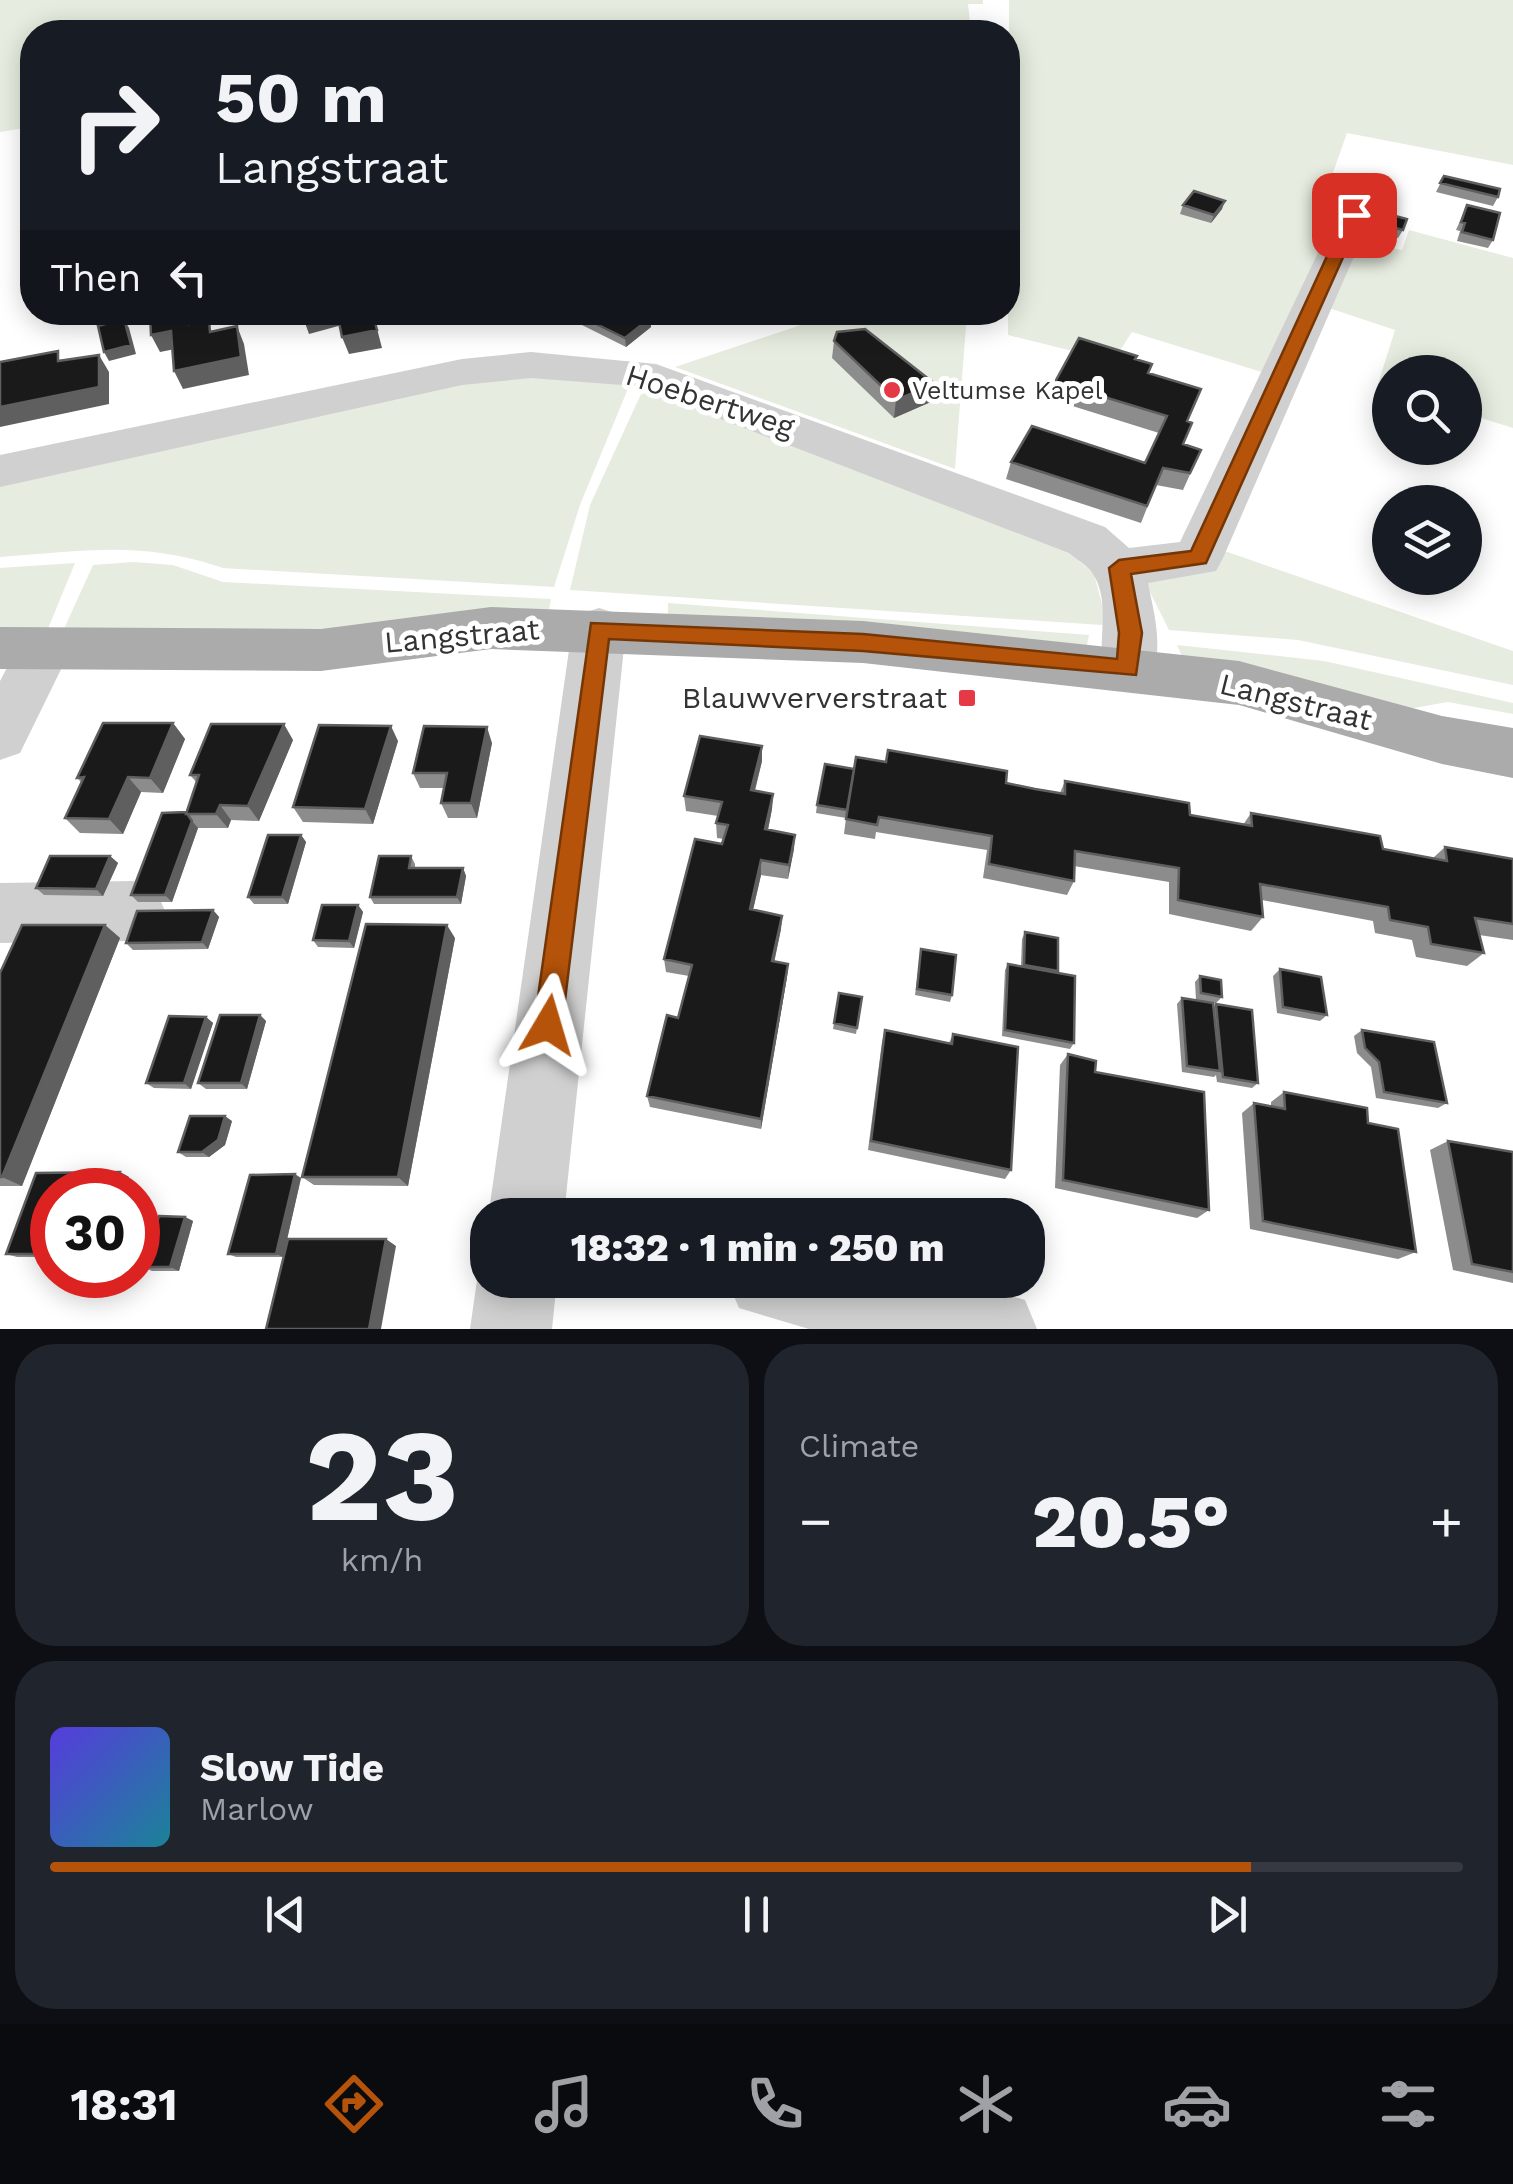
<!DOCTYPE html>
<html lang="en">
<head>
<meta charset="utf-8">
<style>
  :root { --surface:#171b24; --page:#20242c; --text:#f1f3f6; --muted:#9ea1a6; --line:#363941; --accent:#b45309 }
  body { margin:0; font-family:"Work Sans",sans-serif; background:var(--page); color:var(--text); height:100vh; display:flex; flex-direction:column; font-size:38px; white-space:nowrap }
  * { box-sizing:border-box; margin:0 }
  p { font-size:32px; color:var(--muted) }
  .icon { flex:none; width:55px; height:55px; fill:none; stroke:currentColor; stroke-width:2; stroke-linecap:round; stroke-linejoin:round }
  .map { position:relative; height:1329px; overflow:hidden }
  .details { display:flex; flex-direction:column; gap:15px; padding:15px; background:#0d0f14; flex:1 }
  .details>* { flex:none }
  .guide { position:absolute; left:20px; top:20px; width:1000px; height:305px; border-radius:40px; box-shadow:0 5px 25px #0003; background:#171b24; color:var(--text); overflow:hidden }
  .buttons { position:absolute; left:1372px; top:355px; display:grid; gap:20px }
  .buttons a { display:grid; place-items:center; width:110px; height:110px; border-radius:50%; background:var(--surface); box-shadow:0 5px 25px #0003; font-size:50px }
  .speed { position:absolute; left:30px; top:1168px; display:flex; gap:20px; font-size:50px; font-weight:700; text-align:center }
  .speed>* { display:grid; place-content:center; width:130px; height:130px; border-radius:50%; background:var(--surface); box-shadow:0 5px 25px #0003; line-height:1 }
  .speed .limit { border:15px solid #d22; background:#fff; color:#111 }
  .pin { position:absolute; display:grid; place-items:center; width:85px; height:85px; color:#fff; margin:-42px; border-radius:20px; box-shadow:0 5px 15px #0006 }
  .me { position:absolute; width:110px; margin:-55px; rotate:7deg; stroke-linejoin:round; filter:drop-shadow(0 0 8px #0008) }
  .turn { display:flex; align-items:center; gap:35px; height:210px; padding:0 30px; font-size:45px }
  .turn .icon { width:130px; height:130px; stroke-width:2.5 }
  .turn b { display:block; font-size:70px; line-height:85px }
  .then { display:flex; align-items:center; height:95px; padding:0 30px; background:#0003; gap:20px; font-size:38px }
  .big { font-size:75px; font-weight:800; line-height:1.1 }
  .details .widget { flex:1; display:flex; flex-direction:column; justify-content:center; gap:15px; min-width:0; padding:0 35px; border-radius:40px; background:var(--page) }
  .details .dial { align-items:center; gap:0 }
  .dial b { font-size:130px; line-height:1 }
  .song { display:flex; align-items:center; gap:30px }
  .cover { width:120px; height:120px; border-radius:15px; background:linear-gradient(135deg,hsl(250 70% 55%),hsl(190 70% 35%)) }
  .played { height:10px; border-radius:5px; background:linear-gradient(90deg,var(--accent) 85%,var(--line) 85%) }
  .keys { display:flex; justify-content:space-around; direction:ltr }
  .heat { display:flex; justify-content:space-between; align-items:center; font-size:55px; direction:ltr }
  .details .tiles { flex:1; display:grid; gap:15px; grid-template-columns:1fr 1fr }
  .widget:last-child { grid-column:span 2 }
  .trip { position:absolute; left:470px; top:1198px; width:575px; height:100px; border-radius:40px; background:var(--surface); box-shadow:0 5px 25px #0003; font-weight:800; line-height:100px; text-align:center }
  .dock { display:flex; height:160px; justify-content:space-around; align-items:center; background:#090b0e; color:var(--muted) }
  .dock .icon { width:70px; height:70px }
  .dock .on { color:var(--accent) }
  .dock b { font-size:45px; color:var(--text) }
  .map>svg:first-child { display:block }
</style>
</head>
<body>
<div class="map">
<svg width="1513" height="1329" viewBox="0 0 1513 1329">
  <rect width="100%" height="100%" fill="#fff"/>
  <path fill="#e6ecdf" d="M0,0H983V4H968L971,32H32V127L0,132Z
    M1009,0H1513V165L1347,133L1319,212L1335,217L1265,373L1132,332L1113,361L1008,335Z
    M1409,230L1513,258V428L1465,413V372H1390V391L1377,387L1395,330L1326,307L1350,239L1402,250Z
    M837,313H967L955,469L675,367Z
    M542,376L623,383L627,391L580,505L554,587L223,568C140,540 85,551 0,557V482L440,385Z
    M653,391L1057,542L1094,574L1106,619L1102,625L570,590L590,505L641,394Z
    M1219,549L1513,651V685L1298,640L1169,630L1141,574Z
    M133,562L173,565L223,582L551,599L549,610L308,633L63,631L93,565Z
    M75,563L47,631H0V568Z
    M668,603L1089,635L1087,645L668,614Z
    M1177,645L1324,661L1513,703V714L1448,702L1391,712L1182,656Z"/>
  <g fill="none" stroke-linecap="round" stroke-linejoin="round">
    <path fill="#d0d0d0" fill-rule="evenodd" d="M1354,204L1367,207L1372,215L1223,558L1216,571L1148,583C1155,618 1165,652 1148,684L1128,691L1108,684C1092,653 1114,606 1093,574C1088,566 1076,559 1069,553L635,386L531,378L462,385L0,487V455L462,359L531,352L656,364L1105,527L1129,548L1180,542L1336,215L1341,207Z
      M599,608L618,614L626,629L564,1215L488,1218L572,629L580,614Z
      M44,628L63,634L71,649L20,753L0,760V681L25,634Z
      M133,881L156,890L165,911L156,932L133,941L0,943V883Z
      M488,1255V1280H557L552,1329H470L477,1280Z
      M727,1280H957L1025,1300L1037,1329H809L739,1308Z"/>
    <path fill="#ababab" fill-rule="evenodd" d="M491,607L863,621L1239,661L1442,716L1513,728V778L1442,764L1239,705L863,663L491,649L321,671L0,669V627L321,629Z"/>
  </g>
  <path fill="#8c8c8c" d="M1444,176L1498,197L1493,206L1436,192Z
    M1183,205L1222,209L1211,223L1180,214Z
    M1467,205L1493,240L1488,248L1457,241L1460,231L1456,230Z
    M1384,213L1403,230L1398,238L1376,233Z
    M556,312H638L650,318L651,327L626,347Z
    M834,341L933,401L894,418L832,358Z
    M1136,359L1152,364L1149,373L1187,421L1184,444L1201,450L1183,490L1156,485L1141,523L1006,479L1011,462L1145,463L1159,433L1050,399L1055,382Z
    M173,723L185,739L163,793L141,792L123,834L80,833L65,818L82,783L77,778Z
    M293,740L259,821L231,820L228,828H198L172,902H138L131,895L186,812L197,783L190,775Z
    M398,741L373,824L303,822L293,807Z
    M492,743L477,818H448L441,803L444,788H420L413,773Z
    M762,761L755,791L773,794L772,809L768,830L794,849L788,879L761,875L753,910L782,916L781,929L774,961L788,964L787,977L761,1129L650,1107L647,1096L678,1018L689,976L666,972L664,959L724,839L717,838L716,823L718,816L686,811L684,796Z
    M854,769L1006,783L1060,793L1065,781L1190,815L1243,825L1251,813L1383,849L1433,858L1445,847L1513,859V940L1479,935L1484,953L1467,966L1416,957L1412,940L1375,933L1373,921L1262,900L1263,917L1251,931L1169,914V882L1074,866V881L1067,895L983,878L987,850L876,832L875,839L844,834L846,818L816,813L817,805Z
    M301,835L306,842L288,904H254L248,897Z
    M110,856L118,863L103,896L44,895L36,888Z
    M411,856L415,864V868H463L466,876L461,904H374L370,897Z
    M358,905L363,912L354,948L318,947L313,940Z
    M213,910L219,917L208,949L133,950L126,943Z
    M105,925L120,938L22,1186H0V973Z
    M1025,932L1058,971L1057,973L1074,1043L1070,1049L1002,1036L1005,970L1008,964L1021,966L1022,939Z
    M455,938L408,1186L314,1185L302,1177Z
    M921,949L952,995L950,1002L915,995Z
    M1280,969L1327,1015L1320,1021L1277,1013L1273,976Z
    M1200,976L1222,997L1216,1003L1196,1000L1195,982Z
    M839,993L862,997L856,1034L833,1029Z
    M1182,998L1214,1006L1216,1004L1258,1083L1252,1088L1217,1082L1216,1075L1214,1077L1182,1072L1177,1004Z
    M260,1015L266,1021L247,1089H206L198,1083Z
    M206,1017L213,1023L191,1089L154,1088L146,1083Z
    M885,1030L949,1043L953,1034L1011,1170L1005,1179L868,1150L882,1042Z
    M1362,1030L1447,1103L1438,1108L1376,1098L1371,1067L1357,1053L1354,1036Z
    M1068,1054L1095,1072L1209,1210L1197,1218L1055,1188L1060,1065Z
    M1284,1092L1368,1123L1416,1252L1398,1259L1250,1229L1242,1113L1254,1103L1271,1106V1102Z
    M232,1121L225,1145L209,1157H186L178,1152Z
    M1448,1141L1513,1152V1283L1453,1270L1430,1150Z
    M120,1172L129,1177L125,1190H52V1257H17L6,1254L36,1173Z
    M301,1178L283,1257H236L228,1254Z
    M185,1217L193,1221L179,1271H152L143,1267Z"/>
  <path fill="#5f5f5f" d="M1225,201L1222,209L1211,223L1214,215Z
    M318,312H338L342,325L309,334L303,317Z
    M372,312H383L385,319L375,321L382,348L349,354L342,337Z
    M650,318L651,327L626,347L625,338Z
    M124,319L129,328L136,354L109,361L104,352Z
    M237,326L244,344L249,375L183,389L174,371Z
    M171,331L180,348L160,352L151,335Z
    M99,355L109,372V404L0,427V407Z
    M935,384L933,401L894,418L896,400Z
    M173,723L185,739L163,793L150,778Z
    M284,724L293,740L259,821L248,806Z
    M391,726L398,741L373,824L365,809Z
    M487,727L492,743L477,818L471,803Z
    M762,746V761L751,805V790Z
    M128,777L141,792L123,834L109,819Z
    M773,794L772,809L765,844V829Z
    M220,805L231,820L228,828L216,814Z
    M192,821L198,828L172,902L165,895Z
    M301,835L306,842L288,904L282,897Z
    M795,835L794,849L788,879L789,865Z
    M110,856L118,863L103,896L96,889Z
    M761,860V875L750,923V909Z
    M463,868L466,876L461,904L457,897Z
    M358,905L363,912L354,948L349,941Z
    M213,910L219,917L208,949L202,942Z
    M782,916L781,929L772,973V961Z
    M105,925L120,938L22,1186L2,1177Z
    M447,925L455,938L408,1186L398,1177Z
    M788,964L787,977L761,1129V1119Z
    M260,1015L266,1021L247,1089L241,1083Z
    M206,1017L213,1023L191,1089L184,1083Z
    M225,1116L232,1121L225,1145L209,1157L202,1152Z
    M120,1172L129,1177L125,1190H114Z
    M295,1174L301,1178L283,1257L276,1254Z
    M185,1217L193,1221L179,1271L170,1267Z
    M386,1239L396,1246L381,1329H369Z"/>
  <path fill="#1a1a1a" stroke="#5f5f5f" stroke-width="2.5" d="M1444,176L1500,189L1498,197L1440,183Z
    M1194,191L1225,201L1214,215L1183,205Z
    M1467,205L1500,213L1493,240L1462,232L1465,223L1461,222Z
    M1384,213L1407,219L1403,230L1380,224Z
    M150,312H188L189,324L209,320L210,332L237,326L241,357L174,371L171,331L151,335Z
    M302,312H318L303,317Z
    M337,312H372L377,330L342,337Z
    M572,312H638L650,318L625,338Z
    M124,319L131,345L104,352L98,326Z
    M865,329L935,384L896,400L834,341L837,332Z
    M1079,338L1137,356L1135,359L1152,364L1148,373L1201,389L1187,421L1192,423L1183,444L1201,450L1190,473L1163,468L1147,506L1011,462L1032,426L1145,463L1167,416L1055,382Z
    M58,351V361L99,355V387L0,407V362Z
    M103,723H173L150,778L128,777L109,819L65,818L84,777L77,778Z
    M211,724H284L248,806L220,805L216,814H186L199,775H190Z
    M319,725L391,726L365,809L293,807Z
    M424,726L487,727L471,803H441L447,773H413Z
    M700,736L762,746L751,790L773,794L765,829L795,835L789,865L761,860L750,909L782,916L772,961L788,964L761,1119L647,1096L667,1015L678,1018L692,965L664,959L695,839L722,844L728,825L716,823L722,802L684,796Z
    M888,750L1007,771L1006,783L1035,789L1065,794V781L1189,803L1190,815L1252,826L1251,813L1380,836L1383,849L1447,861L1445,847L1513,859V924L1475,918L1484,953L1431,944L1428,927L1390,920L1388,907L1260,884L1263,917L1178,900L1179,868L1075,851L1074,881L989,864L992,836L879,817L877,825L846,819L856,757L886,762Z
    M825,764L854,769L847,810L817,805Z
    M186,812L192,821L165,895H131L162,813Z
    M268,835H301L282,897H248Z
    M50,856H110L96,889L36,888Z
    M379,856H411L409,868H463L457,897H370Z
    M322,905H358L349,941L313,940Z
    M213,910L202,942L126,943L137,911Z
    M366,924L447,925L398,1177H302Z
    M22,925H105L2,1177H0V973Z
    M1025,932L1058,938V971L1024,965Z
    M921,949L956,955L952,995L917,989Z
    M1008,964L1075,976L1074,1043L1005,1030Z
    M1280,969L1321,977L1327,1015L1283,1007Z
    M1200,976L1221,980L1222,997L1201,993Z
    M839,993L862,997L857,1028L834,1023Z
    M1182,998L1213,1003L1220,1071L1187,1066Z
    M1216,1004L1252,1010L1258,1083L1223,1077Z
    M220,1015H260L241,1083H198Z
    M169,1016L206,1017L184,1083H146Z
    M885,1030L952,1044L953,1034L1018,1047L1011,1170L871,1141Z
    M1362,1030L1434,1042L1447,1103L1384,1092L1379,1062L1365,1048Z
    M1068,1054L1096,1061L1095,1072L1204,1092L1209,1210L1063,1180Z
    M1284,1092L1367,1108L1368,1123L1398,1129L1416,1252L1263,1221L1254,1103L1285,1109Z
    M190,1116H225L218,1140L202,1152H178Z
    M1448,1141L1513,1152V1272L1472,1264Z
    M120,1172L114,1190H52V1254H6L36,1173Z
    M295,1174L276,1254H228L250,1175Z
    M159,1216L185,1217L170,1267H143Z
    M288,1239H386L369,1329H266Z"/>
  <path fill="#b45309" stroke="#753606" stroke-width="2.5" d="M1354,210L1362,215L1206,563L1131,574L1142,633L1136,675L863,651L609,639L562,1025L558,1035L548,1039L538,1035L534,1025L591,623L863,634L1117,659L1119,633L1109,568L1119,560L1191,551L1346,215Z"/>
  <g fill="#e63946" stroke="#fff" stroke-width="4">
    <circle cx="892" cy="390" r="10"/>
    <rect x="957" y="688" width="20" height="20" rx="5"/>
  </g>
  <g text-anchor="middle" stroke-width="10" stroke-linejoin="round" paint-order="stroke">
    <g font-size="25" fill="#333" stroke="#fff" text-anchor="start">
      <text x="912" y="399">Veltumse Kapel</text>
    </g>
    <g font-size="30" fill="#333" stroke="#fff">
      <text transform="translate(710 401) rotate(18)" y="10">Hoebertweg</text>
      <text transform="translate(462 636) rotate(-5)" y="10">Langstraat</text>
      <text transform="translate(1296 702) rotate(14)" y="10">Langstraat</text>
    </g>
    <g font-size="30" fill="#333" stroke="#fff" text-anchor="end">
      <text x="947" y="708">Blauwververstraat</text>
    </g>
  </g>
</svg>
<div class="buttons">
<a><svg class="icon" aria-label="search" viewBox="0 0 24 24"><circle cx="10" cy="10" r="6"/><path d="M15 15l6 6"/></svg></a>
<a><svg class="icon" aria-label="layers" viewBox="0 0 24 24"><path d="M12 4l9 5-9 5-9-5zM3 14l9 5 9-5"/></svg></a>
</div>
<div class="speed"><div class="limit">30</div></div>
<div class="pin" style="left:1354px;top:215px;background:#d93025"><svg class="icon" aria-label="arrive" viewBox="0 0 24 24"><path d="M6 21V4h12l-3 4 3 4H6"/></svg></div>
<svg class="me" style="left:548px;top:1025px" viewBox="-20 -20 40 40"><path d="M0-17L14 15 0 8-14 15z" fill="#b45309" stroke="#fff" stroke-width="4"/></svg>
<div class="trip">18:32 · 1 min · 250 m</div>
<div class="guide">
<div class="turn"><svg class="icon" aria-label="right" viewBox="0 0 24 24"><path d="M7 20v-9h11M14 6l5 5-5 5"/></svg><div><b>50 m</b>Langstraat</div></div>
<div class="then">Then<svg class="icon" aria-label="left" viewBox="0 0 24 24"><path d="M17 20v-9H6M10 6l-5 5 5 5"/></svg></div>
</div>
</div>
<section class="details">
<div class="tiles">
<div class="widget dial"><b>23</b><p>km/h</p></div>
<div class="widget"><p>Climate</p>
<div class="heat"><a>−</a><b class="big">20.5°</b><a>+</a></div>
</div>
<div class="widget">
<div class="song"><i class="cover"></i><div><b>Slow Tide</b><p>Marlow</p></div></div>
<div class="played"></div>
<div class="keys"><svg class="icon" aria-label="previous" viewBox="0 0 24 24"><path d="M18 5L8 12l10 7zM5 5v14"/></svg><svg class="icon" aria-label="pause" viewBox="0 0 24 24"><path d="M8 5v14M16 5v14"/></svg><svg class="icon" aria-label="next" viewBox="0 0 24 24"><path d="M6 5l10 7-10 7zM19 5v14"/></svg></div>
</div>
</div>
</section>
<nav class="dock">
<b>18:31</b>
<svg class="icon on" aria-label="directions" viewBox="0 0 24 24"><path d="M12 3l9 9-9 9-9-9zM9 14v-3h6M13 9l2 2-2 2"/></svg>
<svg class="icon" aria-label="music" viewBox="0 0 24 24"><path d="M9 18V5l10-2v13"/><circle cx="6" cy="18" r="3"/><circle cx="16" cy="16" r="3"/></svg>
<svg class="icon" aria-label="phone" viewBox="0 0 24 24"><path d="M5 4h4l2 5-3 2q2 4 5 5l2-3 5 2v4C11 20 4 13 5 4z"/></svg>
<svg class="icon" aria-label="climate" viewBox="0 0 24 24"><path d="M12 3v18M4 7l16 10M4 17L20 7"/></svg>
<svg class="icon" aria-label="car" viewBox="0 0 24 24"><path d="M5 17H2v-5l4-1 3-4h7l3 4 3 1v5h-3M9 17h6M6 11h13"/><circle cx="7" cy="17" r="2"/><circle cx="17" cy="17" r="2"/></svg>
<svg class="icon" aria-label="filters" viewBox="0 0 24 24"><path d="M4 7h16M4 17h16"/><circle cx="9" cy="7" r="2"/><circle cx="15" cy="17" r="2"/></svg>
</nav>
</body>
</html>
